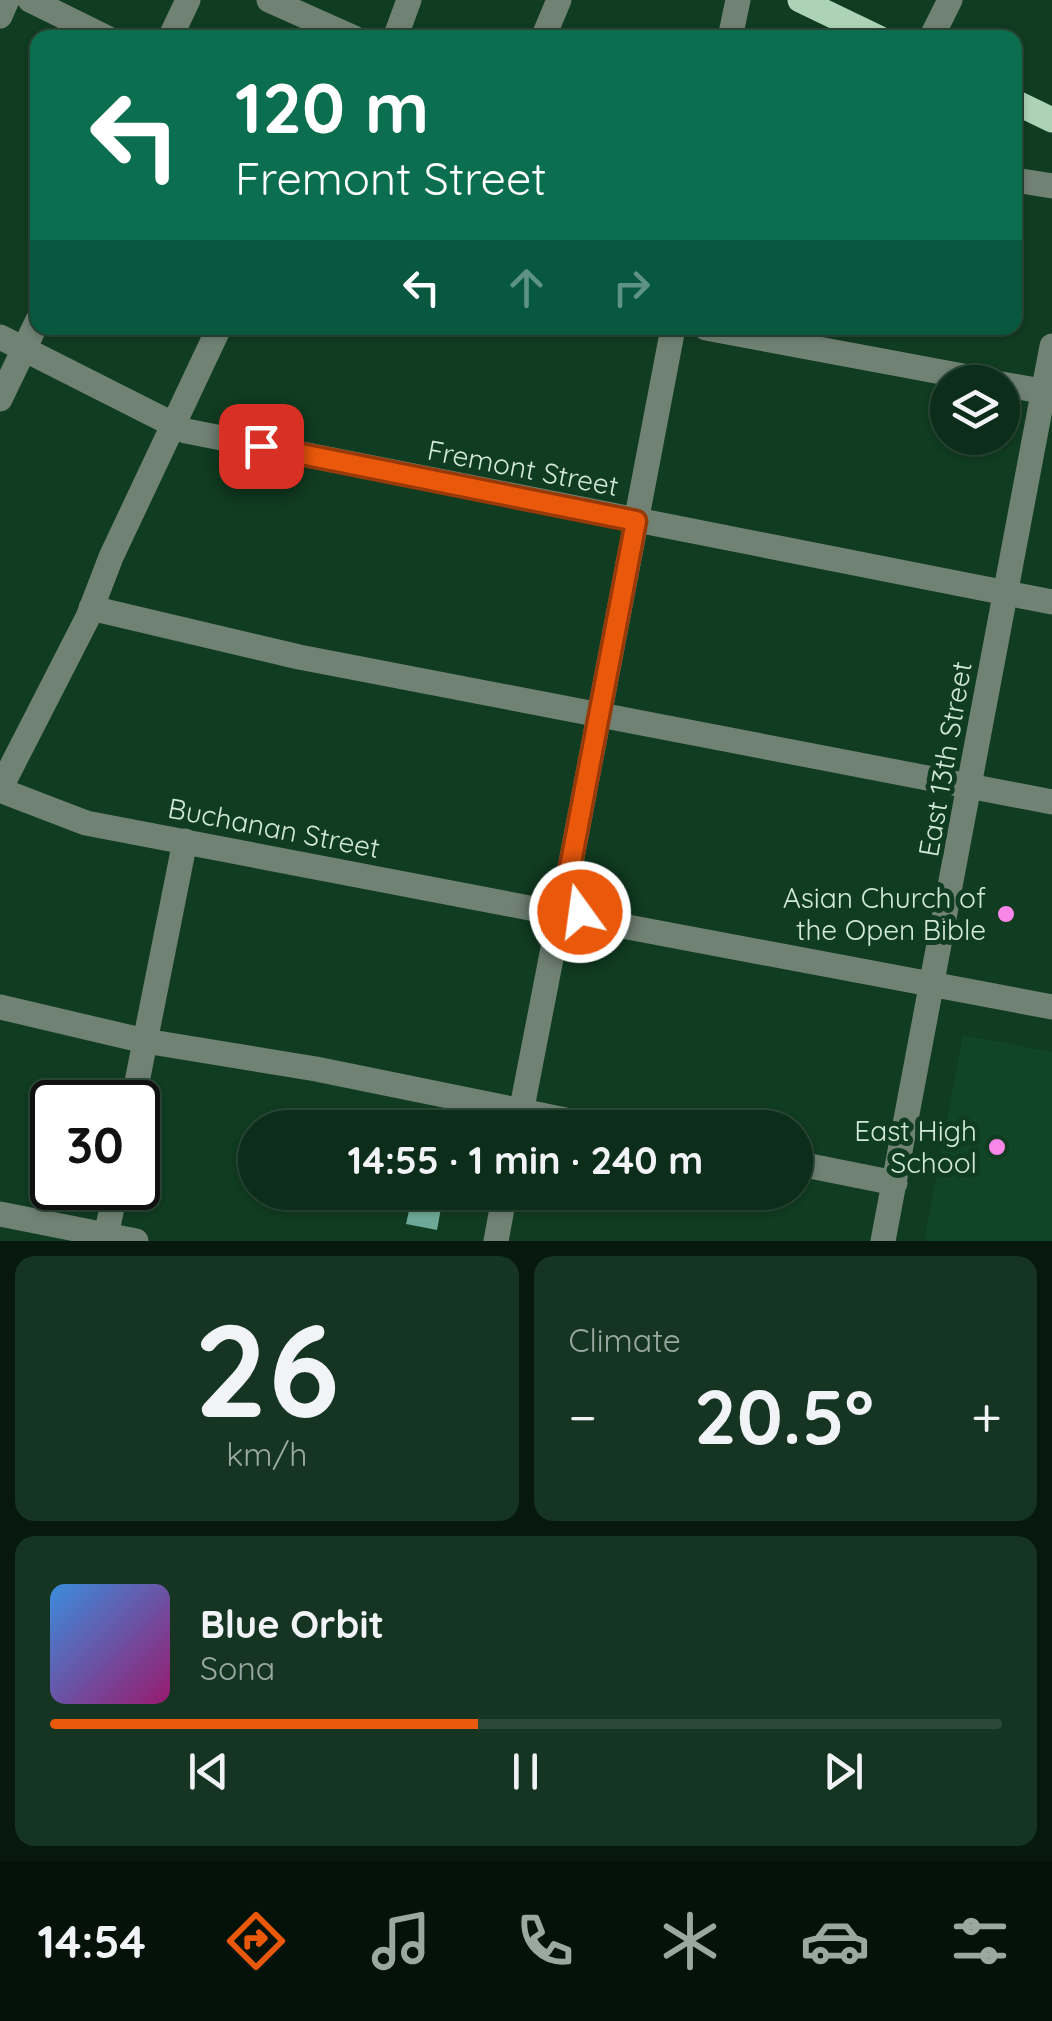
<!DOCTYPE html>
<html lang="en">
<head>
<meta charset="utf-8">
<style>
  :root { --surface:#0c2d19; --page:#153522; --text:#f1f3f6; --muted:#9aa8a2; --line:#2c4938; --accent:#ea580c }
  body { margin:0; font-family:Quicksand,sans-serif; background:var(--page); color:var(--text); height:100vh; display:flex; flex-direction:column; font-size:38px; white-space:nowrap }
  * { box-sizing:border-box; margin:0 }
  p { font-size:32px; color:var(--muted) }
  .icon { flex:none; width:55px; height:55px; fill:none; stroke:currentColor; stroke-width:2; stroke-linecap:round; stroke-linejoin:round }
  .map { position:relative; height:1241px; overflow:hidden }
  .side { display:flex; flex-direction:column; gap:15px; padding:15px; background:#07190e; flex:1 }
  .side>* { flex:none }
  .guide { position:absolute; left:30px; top:30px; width:992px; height:305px; border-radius:20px; box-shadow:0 2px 8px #0004,0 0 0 2px var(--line); background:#0b6e4f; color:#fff; overflow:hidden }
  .controls { position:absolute; left:930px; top:365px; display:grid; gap:20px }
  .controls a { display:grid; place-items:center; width:90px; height:90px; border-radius:50%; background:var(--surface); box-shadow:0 2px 8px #0004,0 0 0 2px var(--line); font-size:50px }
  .speed { position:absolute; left:30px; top:1080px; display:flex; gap:20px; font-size:50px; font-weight:700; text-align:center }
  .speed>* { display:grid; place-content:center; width:130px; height:130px; border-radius:50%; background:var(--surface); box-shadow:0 2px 8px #0004,0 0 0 2px var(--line); line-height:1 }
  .speed .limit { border:5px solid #111; border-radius:15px; background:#fff; color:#111 }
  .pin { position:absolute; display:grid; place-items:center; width:85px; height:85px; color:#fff; margin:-42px; border-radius:20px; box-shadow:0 5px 15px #0006 }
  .me { position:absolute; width:110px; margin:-55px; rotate:346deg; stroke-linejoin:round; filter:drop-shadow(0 0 8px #0008) }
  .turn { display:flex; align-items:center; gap:35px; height:210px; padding:0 40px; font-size:45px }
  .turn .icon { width:130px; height:130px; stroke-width:2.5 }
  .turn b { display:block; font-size:70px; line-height:85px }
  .lanes { display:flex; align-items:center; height:95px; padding:0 40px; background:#0003; justify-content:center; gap:50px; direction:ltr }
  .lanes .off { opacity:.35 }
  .big { font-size:75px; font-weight:700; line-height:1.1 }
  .side .card { flex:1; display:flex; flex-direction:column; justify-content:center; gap:15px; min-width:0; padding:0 35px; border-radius:20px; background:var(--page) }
  .side .dial { align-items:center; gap:0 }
  .dial b { font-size:130px; line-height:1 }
  .song { display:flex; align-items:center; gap:30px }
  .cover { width:120px; height:120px; border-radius:15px; background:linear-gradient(135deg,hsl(210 70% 55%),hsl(320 70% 35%)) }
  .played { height:10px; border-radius:5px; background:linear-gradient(90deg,var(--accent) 45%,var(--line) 45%) }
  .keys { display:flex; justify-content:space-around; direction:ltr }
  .heat { display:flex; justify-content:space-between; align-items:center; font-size:55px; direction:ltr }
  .side .tiles { flex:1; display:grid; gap:15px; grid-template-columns:1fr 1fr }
  .card:last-child { grid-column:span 2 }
  .trip { position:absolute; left:238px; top:1110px; width:575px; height:100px; border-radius:50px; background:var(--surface); box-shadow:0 2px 8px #0004,0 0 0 2px var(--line); font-weight:700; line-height:100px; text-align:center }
  .tab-bar { display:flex; height:160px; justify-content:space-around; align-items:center; background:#05120a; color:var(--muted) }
  .tab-bar .icon { width:70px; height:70px }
  .tab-bar .selected { color:var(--accent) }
  .tab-bar b { font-size:45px; color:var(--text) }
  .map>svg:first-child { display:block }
</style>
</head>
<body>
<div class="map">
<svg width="1052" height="1241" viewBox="0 0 1052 1241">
  <rect width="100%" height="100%" fill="#103c21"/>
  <path fill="#104525" d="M963,1035L1052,1052V1241H924Z"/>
  <path fill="#6ea997" d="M413,1192H444L437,1230L406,1224Z"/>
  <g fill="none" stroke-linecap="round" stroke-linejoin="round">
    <path stroke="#708274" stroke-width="25" d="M30,0L107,38
      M269,0L354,38
      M0,16L7,0
      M170,38L188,0
      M395,38L409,0
      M543,38L559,0
      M730,38L738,0
      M931,38L950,0
      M1015,180L1052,186
      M706,328L995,382
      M0,337L186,431L1052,602
      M1002,384L1052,393
      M0,399L38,320
      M91,608L299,657L1052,802
      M0,789L88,617L111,557L219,328
      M0,790L86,823L540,910
      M565,894L673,328
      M580,918L1052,1007
      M0,1007L145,1041L316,1069L605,1128
      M133,1102L185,841
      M518,1128L556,933
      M795,1163L895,1183
      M0,1214L136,1241
      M105,1241L116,1188
      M496,1241L505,1192
      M883,1241L1052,346"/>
    <path stroke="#acd3b6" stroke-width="25" d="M800,0L879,38
      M1015,102L1052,120"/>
  </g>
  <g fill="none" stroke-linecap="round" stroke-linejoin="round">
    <defs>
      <path id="route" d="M261,446L636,521L565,894L576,900L580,912"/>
    </defs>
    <use href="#route" stroke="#983908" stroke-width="25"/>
    <use href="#route" stroke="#ea580c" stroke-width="18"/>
  </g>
  <g fill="#f987e8" stroke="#103c21" stroke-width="4">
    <circle cx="1006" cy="914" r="10"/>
    <circle cx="997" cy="1147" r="10"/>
  </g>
  <g text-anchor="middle" stroke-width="10" stroke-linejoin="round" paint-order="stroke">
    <g font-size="28" fill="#d2e9d8" stroke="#103c21">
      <text transform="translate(523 468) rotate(11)" y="10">Fremont Street</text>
      <text transform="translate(945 759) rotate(-80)" y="10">East 13th Street</text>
      <text transform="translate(274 828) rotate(11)" y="10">Buchanan Street</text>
    </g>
    <g font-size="28" fill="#d2e9d8" stroke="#103c21" text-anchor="end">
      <text x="986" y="908">Asian Church of<tspan x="986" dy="32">the Open Bible</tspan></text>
      <text x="977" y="1141">East High<tspan x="977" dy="32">School</tspan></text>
    </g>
  </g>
</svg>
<div class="controls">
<a><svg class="icon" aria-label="layers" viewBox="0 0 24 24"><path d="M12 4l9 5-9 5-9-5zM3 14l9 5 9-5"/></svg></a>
</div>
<div class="speed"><div class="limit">30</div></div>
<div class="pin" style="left:261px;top:446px;background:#d93025"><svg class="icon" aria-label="arrive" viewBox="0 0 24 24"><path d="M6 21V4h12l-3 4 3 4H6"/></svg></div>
<svg class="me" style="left:580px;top:912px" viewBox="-20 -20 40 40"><circle r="17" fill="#ea580c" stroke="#fff" stroke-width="3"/><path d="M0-11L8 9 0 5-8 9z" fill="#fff"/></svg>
<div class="trip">14:55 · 1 min · 240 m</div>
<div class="guide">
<div class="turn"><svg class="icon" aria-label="left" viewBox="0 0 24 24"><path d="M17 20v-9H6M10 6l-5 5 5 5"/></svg><div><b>120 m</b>Fremont Street</div></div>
<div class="lanes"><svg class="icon" aria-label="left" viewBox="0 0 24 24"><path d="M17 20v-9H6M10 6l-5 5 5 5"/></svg><svg class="icon off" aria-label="ahead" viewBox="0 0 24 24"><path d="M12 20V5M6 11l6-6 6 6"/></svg><svg class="icon off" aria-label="right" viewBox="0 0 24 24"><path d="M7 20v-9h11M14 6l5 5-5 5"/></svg></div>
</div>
</div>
<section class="side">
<div class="tiles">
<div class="card dial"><b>26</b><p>km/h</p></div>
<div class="card"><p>Climate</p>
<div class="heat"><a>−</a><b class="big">20.5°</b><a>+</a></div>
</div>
<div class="card">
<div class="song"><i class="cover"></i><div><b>Blue Orbit</b><p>Sona</p></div></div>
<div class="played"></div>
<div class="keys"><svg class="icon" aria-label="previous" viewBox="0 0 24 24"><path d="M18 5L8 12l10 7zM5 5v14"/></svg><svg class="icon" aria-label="pause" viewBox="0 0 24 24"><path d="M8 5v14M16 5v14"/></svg><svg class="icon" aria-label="next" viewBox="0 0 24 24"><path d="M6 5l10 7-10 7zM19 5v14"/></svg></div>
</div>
</div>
</section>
<nav class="tab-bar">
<b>14:54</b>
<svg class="icon selected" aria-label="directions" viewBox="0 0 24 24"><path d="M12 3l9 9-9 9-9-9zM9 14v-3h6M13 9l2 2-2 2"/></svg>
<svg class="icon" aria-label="music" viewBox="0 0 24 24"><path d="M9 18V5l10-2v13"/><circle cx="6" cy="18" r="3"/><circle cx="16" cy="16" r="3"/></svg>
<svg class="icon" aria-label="phone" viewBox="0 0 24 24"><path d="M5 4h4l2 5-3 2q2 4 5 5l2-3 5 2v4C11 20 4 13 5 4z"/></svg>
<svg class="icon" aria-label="climate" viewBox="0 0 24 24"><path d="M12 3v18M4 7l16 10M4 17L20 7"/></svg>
<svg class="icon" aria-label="car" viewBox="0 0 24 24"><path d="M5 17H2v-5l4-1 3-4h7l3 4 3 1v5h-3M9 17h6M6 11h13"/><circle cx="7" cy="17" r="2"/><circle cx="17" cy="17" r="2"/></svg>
<svg class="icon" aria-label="filters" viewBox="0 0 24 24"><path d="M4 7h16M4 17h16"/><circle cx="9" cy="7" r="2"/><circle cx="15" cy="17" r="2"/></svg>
</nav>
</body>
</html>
